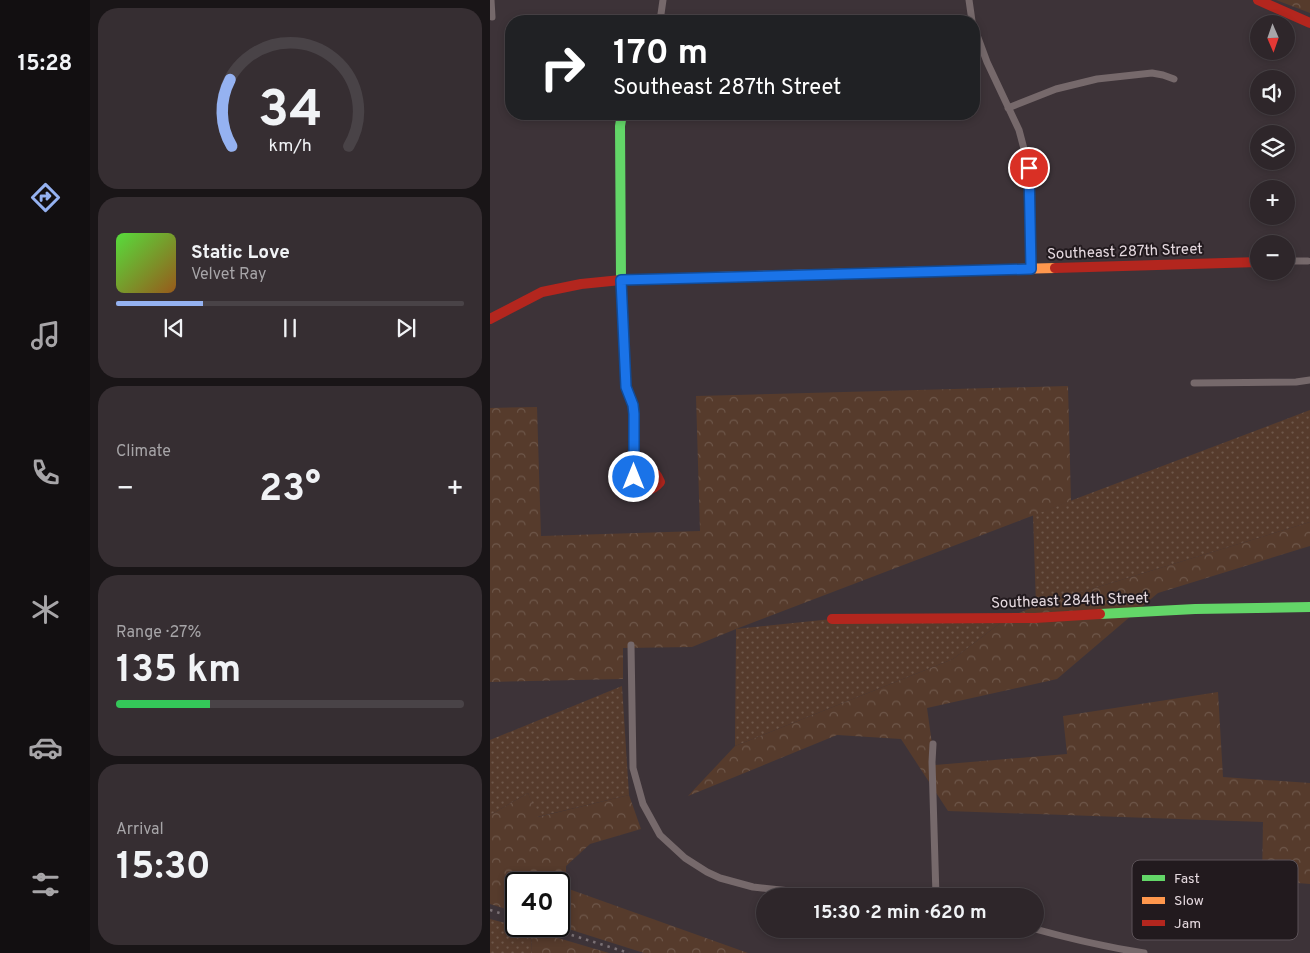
<!DOCTYPE html>
<html lang="en">
<head>
<meta charset="utf-8">
<style>
  :root { --surface:#2e262a; --page:#362e32; --text:#f1f3f6; --muted:#a7a5a8; --line:#494347; --accent:#95b2f1 }
  body { margin:0; font-family:Overpass,sans-serif; background:var(--page); color:var(--text); height:100vh; display:flex; flex-direction:column; font-size:19px; white-space:nowrap }
  * { box-sizing:border-box; margin:0 }
  p { font-size:16px; color:var(--muted) }
  .icon { flex:none; width:28px; height:28px; fill:none; stroke:currentColor; stroke-width:2; stroke-linecap:round; stroke-linejoin:round }
  .map { position:relative; flex:1; overflow:hidden }
  .sheet { display:flex; flex-direction:column; gap:8px; padding:8px; background:#191517; width:400px }
  .sheet>* { flex:none }
  .banner { position:absolute; left:15px; top:15px; width:475px; height:105px; border-radius:20px; box-shadow:0 2px 8px #0003,0 0 0 1px var(--line); background:#202124; color:#fff; overflow:hidden }
  .needle { width:32px; rotate:178deg }
  .controls { position:absolute; left:760px; top:15px; display:grid; gap:10px }
  .controls a { display:grid; place-items:center; width:45px; height:45px; border-radius:50%; background:var(--surface); box-shadow:0 2px 8px #0003,0 0 0 1px var(--line); font-size:25px }
  .speed { position:absolute; left:15px; top:872px; display:flex; gap:10px; font-size:25px; font-weight:700; text-align:center }
  .speed>* { display:grid; place-content:center; width:65px; height:65px; border-radius:50%; background:var(--surface); box-shadow:0 2px 8px #0003,0 0 0 1px var(--line); line-height:1 }
  .speed .limit { border:2px solid #111; border-radius:8px; background:#fff; color:#111 }
  .pin { position:absolute; display:grid; place-items:center; width:42px; height:42px; color:#fff; margin:-21px; border:2px solid #fff; border-radius:50%; box-shadow:0 1px 5px #0007 }
  .me { position:absolute; width:55px; margin:-28px; rotate:0deg; stroke-linejoin:round; filter:drop-shadow(0 0 4px #0008) }
  .turn { display:flex; align-items:center; gap:18px; height:105px; padding:0 25px; font-size:22px }
  .turn .icon { width:65px; height:65px; stroke-width:2.5 }
  .turn b { display:block; font-size:35px; line-height:42px }
  .big { font-size:38px; font-weight:700; line-height:1.1 }
  .sheet .widget { flex:1; display:flex; flex-direction:column; justify-content:center; gap:8px; min-width:0; padding:0 18px; border-radius:20px; background:var(--page) }
  .sheet .dial { align-items:center; gap:0 }
  .dial svg { height:130px; overflow:visible; fill:none; stroke:var(--line); stroke-width:7; stroke-linecap:round; text-anchor:middle }
  .dial text { fill:var(--text); stroke:none }
  .song { display:flex; align-items:center; gap:15px }
  .cover { width:60px; height:60px; border-radius:8px; background:linear-gradient(135deg,hsl(110 70% 55%),hsl(30 70% 35%)) }
  .played { height:5px; border-radius:2px; background:linear-gradient(90deg,var(--accent) 25%,var(--line) 25%) }
  .keys { display:flex; justify-content:space-around; direction:ltr }
  .heat { display:flex; justify-content:space-between; align-items:center; font-size:28px; direction:ltr }
  .charge { height:8px; border-radius:4px; background:linear-gradient(90deg,#34c759 27%,var(--line) 0) }
  .trip { position:absolute; left:266px; top:888px; width:288px; height:50px; border-radius:25px; background:var(--surface); box-shadow:0 2px 8px #0003,0 0 0 1px var(--line); font-weight:700; line-height:50px; text-align:center }
  main { display:flex; flex:1; min-height:0 }
  .menu { display:flex; flex-direction:column; width:90px; justify-content:space-around; align-items:center; background:#120f11; color:var(--muted) }
  .menu .icon { width:35px; height:35px }
  .menu .on { color:var(--accent) }
  .menu b { font-size:22px; color:var(--text) }
  .map>svg:first-child { display:block }
</style>
</head>
<body>
<main>
<nav class="menu">
<b>15:28</b>
<svg class="icon on" aria-label="directions" viewBox="0 0 24 24"><path d="M12 3l9 9-9 9-9-9zM9 14v-3h6M13 9l2 2-2 2"/></svg>
<svg class="icon" aria-label="music" viewBox="0 0 24 24"><path d="M9 18V5l10-2v13"/><circle cx="6" cy="18" r="3"/><circle cx="16" cy="16" r="3"/></svg>
<svg class="icon" aria-label="phone" viewBox="0 0 24 24"><path d="M5 4h4l2 5-3 2q2 4 5 5l2-3 5 2v4C11 20 4 13 5 4z"/></svg>
<svg class="icon" aria-label="climate" viewBox="0 0 24 24"><path d="M12 3v18M4 7l16 10M4 17L20 7"/></svg>
<svg class="icon" aria-label="car" viewBox="0 0 24 24"><path d="M5 17H2v-5l4-1 3-4h7l3 4 3 1v5h-3M9 17h6M6 11h13"/><circle cx="7" cy="17" r="2"/><circle cx="17" cy="17" r="2"/></svg>
<svg class="icon" aria-label="filters" viewBox="0 0 24 24"><path d="M4 7h16M4 17h16"/><circle cx="9" cy="7" r="2"/><circle cx="15" cy="17" r="2"/></svg>
</nav>
<section class="sheet">
<div class="widget dial"><svg viewBox="0 0 100 80">
<path d="M14 69A42 42 0 1 1 86 69"/>
<path d="M14 69A42 42 0 0 1 13 28" stroke="#95b2f1"/>
<text x="50" y="56" font-size="32" font-weight="700">34</text>
<text x="50" y="72" font-size="11">km/h</text>
</svg></div>
<div class="widget">
<div class="song"><i class="cover"></i><div><b>Static Love</b><p>Velvet Ray</p></div></div>
<div class="played"></div>
<div class="keys"><svg class="icon" aria-label="previous" viewBox="0 0 24 24"><path d="M18 5L8 12l10 7zM5 5v14"/></svg><svg class="icon" aria-label="pause" viewBox="0 0 24 24"><path d="M8 5v14M16 5v14"/></svg><svg class="icon" aria-label="next" viewBox="0 0 24 24"><path d="M6 5l10 7-10 7zM19 5v14"/></svg></div>
</div>
<div class="widget"><p>Climate</p>
<div class="heat"><a>−</a><b class="big">23°</b><a>+</a></div>
</div>
<div class="widget"><p>Range · 27%</p><b class="big">135 km</b><div class="charge"></div></div>
<div class="widget"><p>Arrival</p><b class="big">15:30</b></div>
</section>
<div class="map">
<svg width="820" height="953" viewBox="0 0 820 953">
  <defs>
    <pattern id="grass-dots" width="8" height="8" patternUnits="userSpaceOnUse" patternTransform="scale(1.25)"><rect width="8" height="8" fill="#563b2c"/><path d="M2 2h.1M6 6h.1" fill="none" stroke="#6e574a" stroke-width="1.8" stroke-linecap="round"/></pattern>
    <pattern id="forest-crowns" width="20" height="18" patternUnits="userSpaceOnUse" patternTransform="scale(1.25)"><rect width="20" height="18" fill="#563b2c"/><path d="M2 6a3 3 0 1 1 6 0M12 15a3 3 0 1 1 6 0" fill="none" stroke="#6e574a"/></pattern>
  </defs>
  <rect width="100%" height="100%" fill="#3d3338"/>
  <path fill="url(#grass-dots)" d="M820,410V522L546,606L543,515Z
    M517,618L463,659L245,746L246,629L342,619Z
    M132,686L139,795L47,817L38,793L0,815V740Z
    M0,919L41,930L42,953H0Z"/>
  <path fill="url(#forest-crowns)" d="M786,0H820V13Z
    M578,386L581,501L246,629L202,647L133,648V679L0,682V408L47,407L51,536L210,531L206,396Z
    M820,522V546L668,593L567,679L437,708L445,765L577,754L573,716L728,692L733,777L820,783V884L772,880L773,822L458,811L411,739L347,735L198,796L245,746L463,659L517,618L546,606Z
    M38,793L48,817L139,795L151,829L100,844L76,866V888L258,953H154L69,926V884H26V912L0,904V815Z
    M41,930L119,953H42Z"/>
  <g fill="none" stroke-linecap="round" stroke-linejoin="round">
    <path stroke="#76696b" stroke-width="7" d="M1,0L2,17
      M479,0L482,21
      M170,21L173,0
      M484,27L497,62L529,130L539,168L541,269
      M518,108L566,89L607,79L662,73L673,75L684,79
      M796,261H818
      M704,383L806,382L820,380
      M141,645L143,768L153,804L170,835L195,858L217,872L230,878L263,887L348,896
      M443,744L442,762L446,896
      M545,929C581,939 617,947 654,953"/>
    <path stroke="#63d668" stroke-width="10" d="M132,114L130,126L131,280L134,342
      M610,614L705,609L820,607"/>
    <path stroke="#ff974d" stroke-width="10" d="M227,277L565,268"/>
    <path stroke="#b3261e" stroke-width="10" d="M768,0L820,23
      M565,268L769,262
      M0,319L52,292L91,284L131,280L227,277
      M134,342L136,387L143,405L144,414L145,477C150,491 160,494 170,482C165,468 155,465 145,477
      M342,619L545,618L610,614"/>
    <path stroke="#7a7074" stroke-width="2.5" stroke-dasharray="2.5 5" stroke-linecap="butt" d="M0,910L26,918
      M53,926L139,953"/>
  </g>
  <g fill="none" stroke-linecap="round" stroke-linejoin="round">
    <defs>
      <path id="route" d="M144,477V414L143,405L136,387L131,280L541,269L539,168"/>
    </defs>
    <use href="#route" stroke="#114b97" stroke-width="12"/>
    <use href="#route" stroke="#1a73e8" stroke-width="9"/>
  </g>
  <g text-anchor="middle" stroke-width="4" stroke-linejoin="round" paint-order="stroke">
    <g font-size="15" fill="#e5d9df" stroke="#221a1e">
      <text transform="translate(635 251) rotate(-2)" y="5">Southeast 287th Street</text>
      <text transform="translate(580 600) rotate(-2)" y="5">Southeast 284th Street</text>
    </g>
  </g>
  <rect x="642" y="860" width="166" height="80" rx="8" fill="#221a1e" stroke="#5c5358" stroke-width="1"/>
  <rect x="652" y="875" width="23" height="6" fill="#63d668"/>
  <rect x="652" y="897" width="23" height="7" fill="#ff974d"/>
  <rect x="652" y="920" width="23" height="6" fill="#b3261e"/>
  <g font-size="14" fill="#e5d9df">
    <text x="684" y="883">Fast</text>
    <text x="684" y="905">Slow</text>
    <text x="684" y="928">Jam</text>
  </g>
</svg>
<div class="controls">
<a><svg class="needle" viewBox="-14 -14 28 28"><path d="M0-13l5 13h-10z" fill="#e53935"/><path d="M0 13l5-13h-10z" fill="#a7a5a8"/></svg></a>
<a><svg class="icon" aria-label="sound" viewBox="0 0 24 24"><path d="M4 9h4l5-4v14l-5-4H4zM17 9q2 3 0 6"/></svg></a>
<a><svg class="icon" aria-label="layers" viewBox="0 0 24 24"><path d="M12 4l9 5-9 5-9-5zM3 14l9 5 9-5"/></svg></a>
<a>+</a>
<a>−</a>
</div>
<div class="speed"><div class="limit">40</div></div>
<div class="pin" style="left:539px;top:168px;background:#d93025"><svg class="icon" aria-label="arrive" viewBox="0 0 24 24"><path d="M6 21V4h12l-3 4 3 4H6"/></svg></div>
<svg class="me" style="left:144px;top:477px" viewBox="-20 -20 40 40"><circle r="17" fill="#1a73e8" stroke="#fff" stroke-width="3"/><path d="M0-11L8 9 0 5-8 9z" fill="#fff"/></svg>
<div class="trip">15:30 · 2 min · 620 m</div>
<div class="banner">
<div class="turn"><svg class="icon" aria-label="right" viewBox="0 0 24 24"><path d="M7 20v-9h11M14 6l5 5-5 5"/></svg><div><b>170 m</b>Southeast 287th Street</div></div>
</div>
</div>
</main>
</body>
</html>
